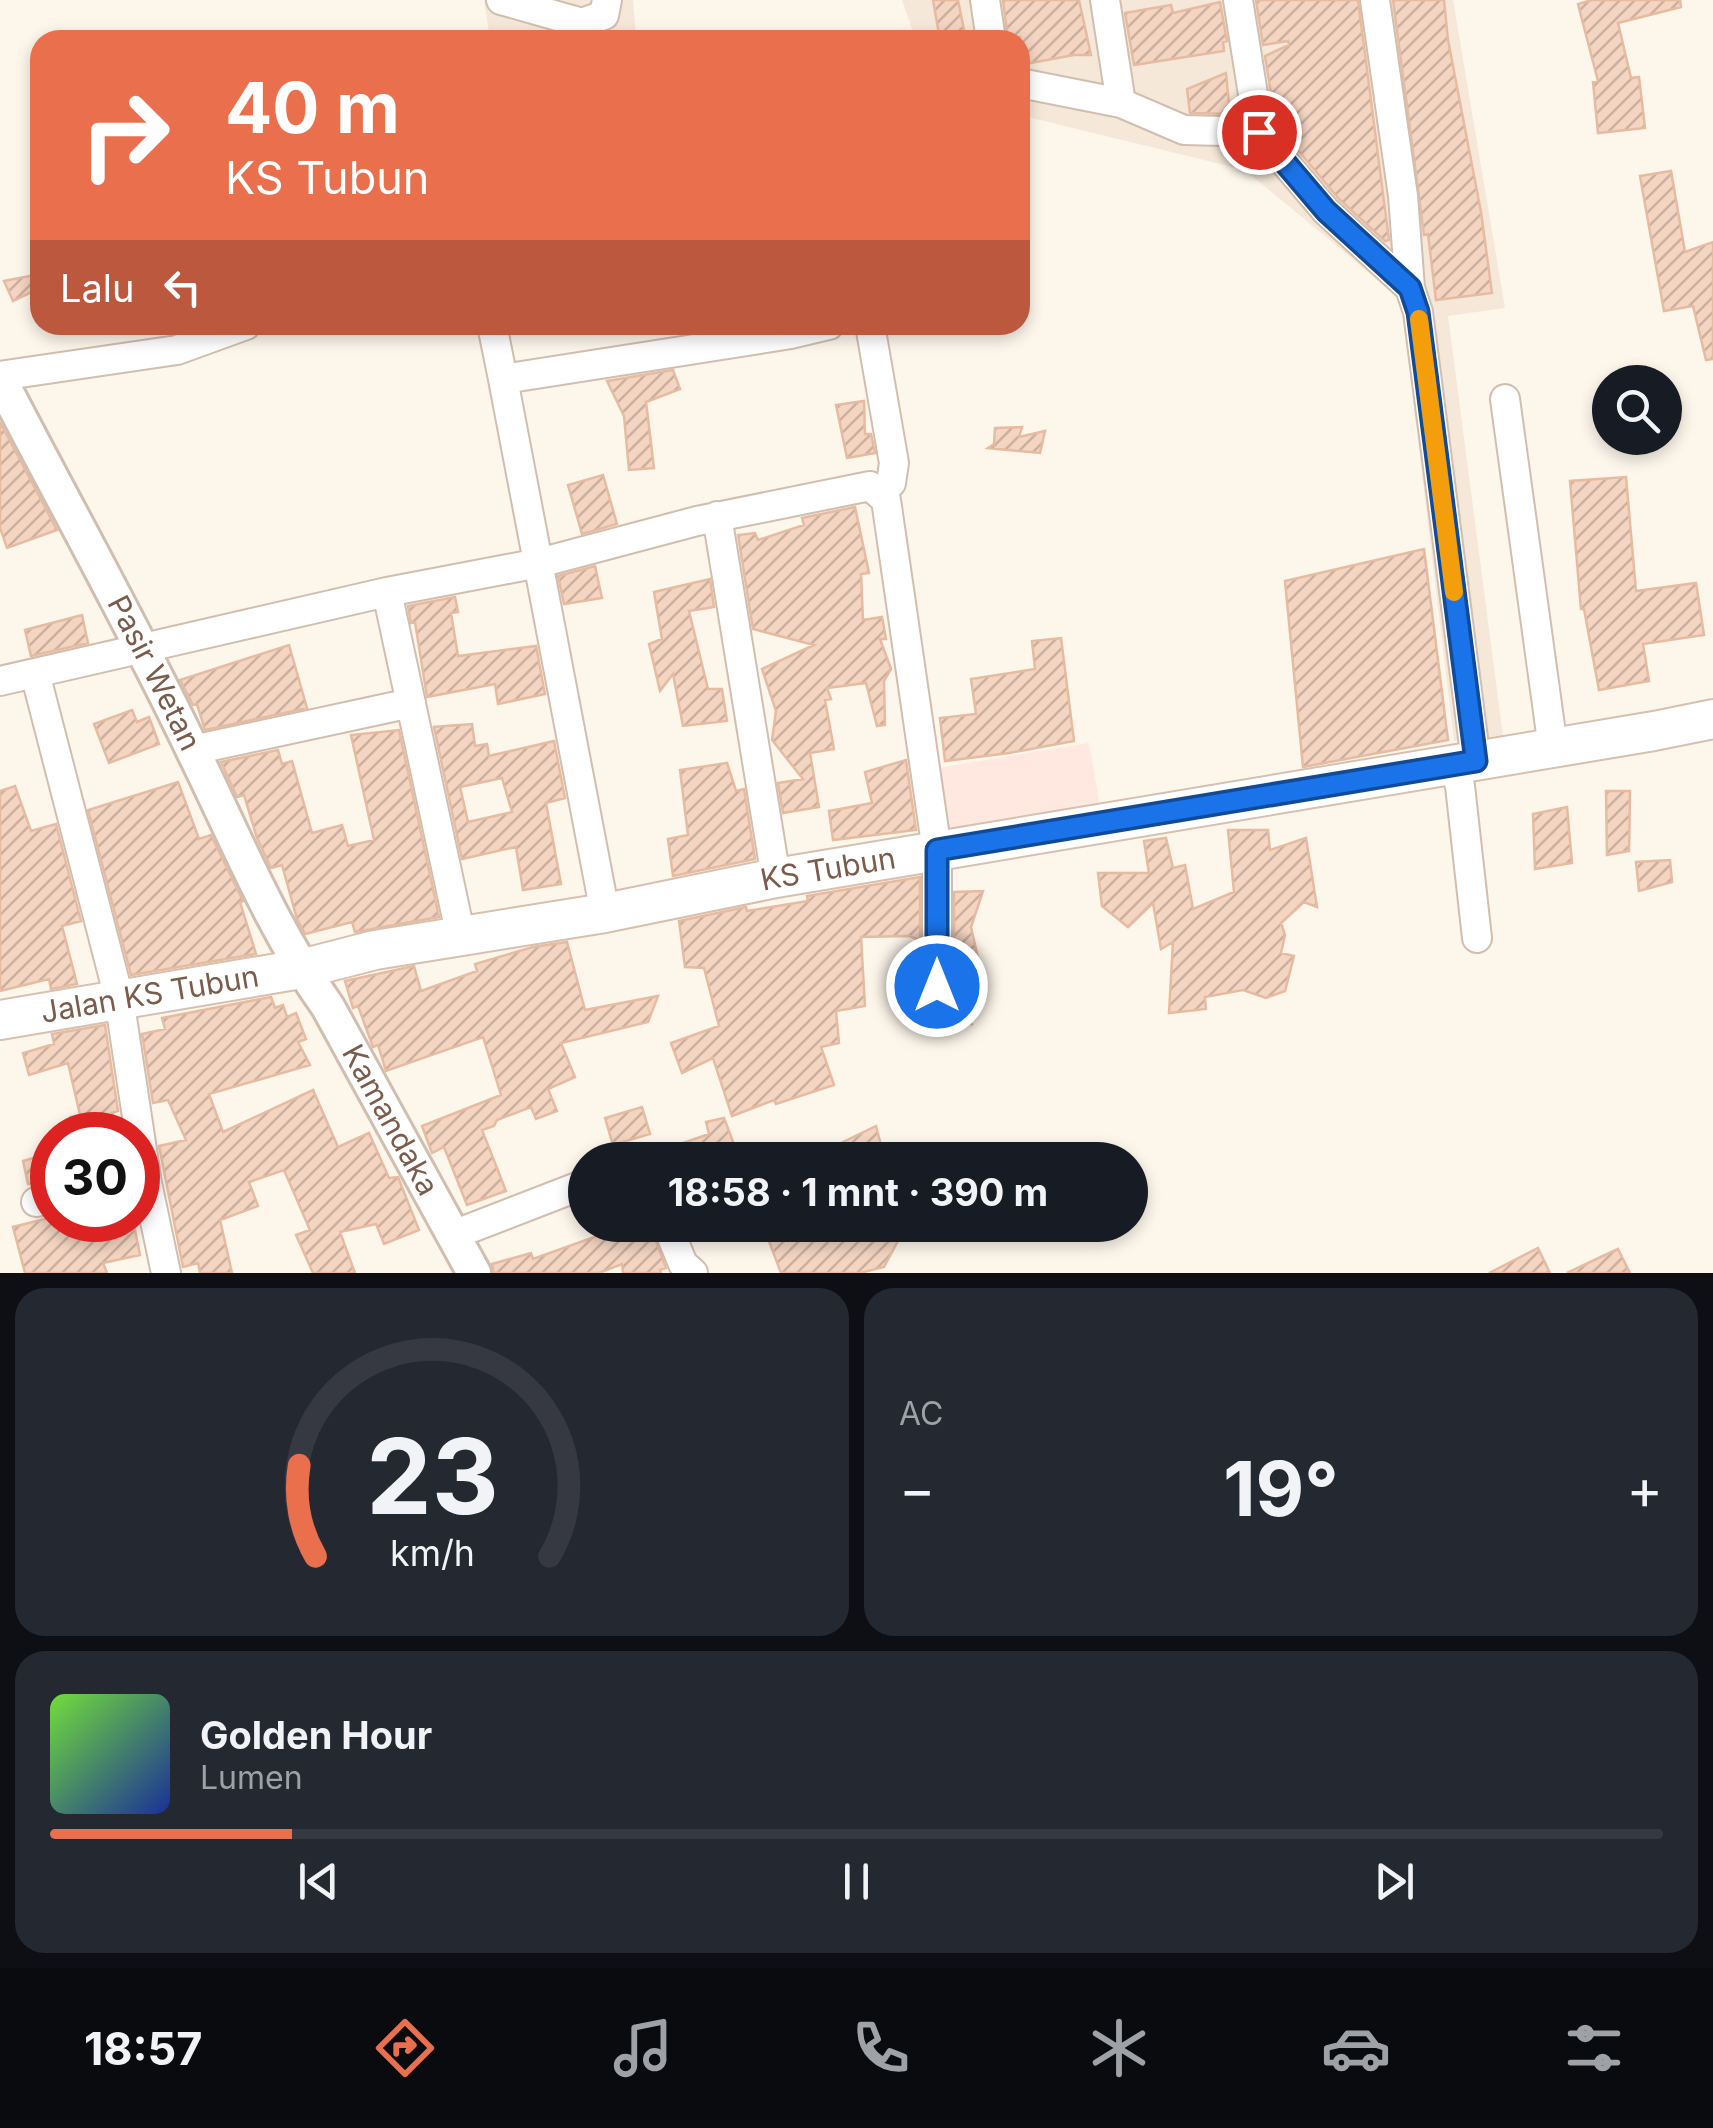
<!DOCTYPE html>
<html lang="id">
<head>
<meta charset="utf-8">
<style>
  :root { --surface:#171b24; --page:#242831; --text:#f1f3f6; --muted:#9ea1a6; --line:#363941; --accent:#ea6f4d }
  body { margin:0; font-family:Inter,sans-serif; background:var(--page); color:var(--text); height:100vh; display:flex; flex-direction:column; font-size:38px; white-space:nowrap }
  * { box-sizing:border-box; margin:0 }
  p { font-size:32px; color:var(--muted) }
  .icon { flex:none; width:55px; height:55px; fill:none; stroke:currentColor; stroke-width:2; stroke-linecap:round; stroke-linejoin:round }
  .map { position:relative; height:1273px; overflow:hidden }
  .sheet { display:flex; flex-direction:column; gap:15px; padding:15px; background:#0d0f14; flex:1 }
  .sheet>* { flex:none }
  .banner { position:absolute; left:30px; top:30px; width:1000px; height:305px; border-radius:30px; box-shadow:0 5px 15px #0003; background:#ea6f4d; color:#fff; overflow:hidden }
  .tools { position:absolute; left:1592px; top:365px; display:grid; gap:20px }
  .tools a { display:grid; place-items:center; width:90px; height:90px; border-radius:50%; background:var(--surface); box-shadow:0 5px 15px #0003; font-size:50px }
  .speed { position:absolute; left:30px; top:1112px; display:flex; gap:20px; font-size:50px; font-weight:700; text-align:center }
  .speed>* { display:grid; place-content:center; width:130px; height:130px; border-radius:50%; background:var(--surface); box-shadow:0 5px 15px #0003; line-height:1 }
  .speed .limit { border:15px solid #d22; background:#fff; color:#111 }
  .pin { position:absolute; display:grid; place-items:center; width:85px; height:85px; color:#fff; margin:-42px; border:5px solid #fff; border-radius:50%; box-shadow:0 2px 10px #0007 }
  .me { position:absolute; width:110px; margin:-55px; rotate:0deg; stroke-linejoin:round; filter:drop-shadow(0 0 8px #0008) }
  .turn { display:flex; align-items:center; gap:35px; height:210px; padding:0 30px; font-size:45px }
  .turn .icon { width:130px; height:130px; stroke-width:2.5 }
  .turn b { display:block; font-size:70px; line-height:85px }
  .then { display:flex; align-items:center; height:95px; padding:0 30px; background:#0003; gap:20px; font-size:38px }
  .big { font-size:75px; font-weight:700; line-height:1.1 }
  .sheet .widget { flex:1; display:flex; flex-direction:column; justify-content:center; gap:15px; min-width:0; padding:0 35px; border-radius:30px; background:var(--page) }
  .sheet .dial { align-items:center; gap:0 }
  .dial svg { height:260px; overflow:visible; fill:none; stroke:var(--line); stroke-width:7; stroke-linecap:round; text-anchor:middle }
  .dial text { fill:var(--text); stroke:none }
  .song { display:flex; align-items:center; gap:30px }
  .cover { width:120px; height:120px; border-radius:15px; background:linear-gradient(135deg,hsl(100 70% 55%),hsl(230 70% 35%)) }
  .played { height:10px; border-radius:5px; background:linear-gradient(90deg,var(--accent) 15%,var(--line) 15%) }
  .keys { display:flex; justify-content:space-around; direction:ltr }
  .heat { display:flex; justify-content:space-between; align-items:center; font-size:55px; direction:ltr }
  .sheet .tiles { flex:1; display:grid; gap:15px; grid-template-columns:1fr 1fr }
  .widget:last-child { grid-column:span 2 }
  .trip { position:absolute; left:568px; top:1142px; width:580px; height:100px; border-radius:50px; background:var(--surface); box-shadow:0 5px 15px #0003; font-weight:700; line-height:100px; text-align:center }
  .dock { display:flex; height:160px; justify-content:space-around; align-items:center; background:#090b0e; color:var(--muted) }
  .dock .icon { width:70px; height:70px }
  .dock .selected { color:var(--accent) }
  .dock b { font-size:45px; color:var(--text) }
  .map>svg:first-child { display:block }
</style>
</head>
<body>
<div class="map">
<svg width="1713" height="1273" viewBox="0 0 1713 1273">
  <defs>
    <pattern id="building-hatch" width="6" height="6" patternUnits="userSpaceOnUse" patternTransform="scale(2.5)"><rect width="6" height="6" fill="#f4d5c2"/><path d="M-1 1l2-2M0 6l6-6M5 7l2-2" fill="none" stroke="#cbb0a0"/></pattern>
  </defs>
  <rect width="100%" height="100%" fill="#fdf6eb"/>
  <path fill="#f5e8d9" d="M484,0H633L636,38L489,33Z
    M902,0H1453L1505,308L1448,316L1503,736L1454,741L1401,299L1245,170L1020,115V40H916Z"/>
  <path fill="#fee8df" d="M1089,743L1101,813L949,838L938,768Z"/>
  <path fill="url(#building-hatch)" stroke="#e7bba1" stroke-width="2.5" fill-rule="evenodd" d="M933,0H958L966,40H940Z
    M1003,0H1079L1091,55H1074L1020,65V37L1008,40Z
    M1256,0H1358L1389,240L1385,241L1339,199L1276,124L1265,56L1289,45L1288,41L1263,45Z
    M1393,0H1444L1448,40L1481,212L1492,293L1436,300L1428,234L1424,235Z
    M1592,0H1680L1681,7L1618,23L1631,78L1639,77L1645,128L1598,133L1593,82L1598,81L1578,4Z
    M1220,2L1227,41L1223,42L1224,51L1134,65L1125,13L1171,5L1173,13Z
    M1226,73L1230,114L1190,113L1187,89Z
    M1671,171L1685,252L1713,242V359L1706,360L1693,306L1664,311L1640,176Z
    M40,274V288L13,301L4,281Z
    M673,370L680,389L646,402L654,468L629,470L624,416L607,381Z
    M864,401L865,434H871L875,453L847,458L836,405Z
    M0,422L57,530L7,548L0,528Z
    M1022,427L1019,437L1045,431L1040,453L988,448L994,444L995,428Z
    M603,475L617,524L582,534L568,485Z
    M1626,477L1636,591L1696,583L1704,635L1643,644L1649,681L1599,690L1584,609H1581L1570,481Z
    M855,507L869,573L861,574L863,620L882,617L886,639H880L891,669L884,681L885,725L877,726L866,683L827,688L831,699L825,700L834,749L810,753L819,807L783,813L778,783L803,779L772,740L776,711L762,669L814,645L753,629L738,535L755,533L758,540L804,525L802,518Z
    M1424,549L1448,740L1303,767L1285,581Z
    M595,566L602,598L564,604L558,576Z
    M710,579L714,607L689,611L708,689H722L727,721L683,726L673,674L660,691L649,644L662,639L654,592Z
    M455,597L458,612L451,613L458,656L536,646L545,694L498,704L495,684L427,697L415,622L411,623L408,606Z
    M82,615L88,643L31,656L25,630Z
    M1061,638L1074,741L1009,753L945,761L940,718L976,714L971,679L1035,669L1032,641Z
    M289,645L307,708L205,730L197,704L193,705L180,680Z
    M132,710L137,722L149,717L159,744L109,763L94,724Z
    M472,724L475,746L487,744L489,756L554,741L565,798L546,803L561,884L523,890L516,847L462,859L434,727ZM502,778L512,812L468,822L460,787Z
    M399,730L439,917L355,932L352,922L305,934L297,919L282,865L271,868L257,838L244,795L237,797L221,762L278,750L282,764L292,761L312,833L342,825L348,846L374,840L351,735Z
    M906,760L916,830L833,840L829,811L872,803L865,772Z
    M727,763L736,791L744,789L755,859L673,876L668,839L688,835L680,770Z
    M178,782L199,839L211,835L243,901L240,902L256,954L131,975L88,810Z
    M15,786L31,831L56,824L81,921L62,926L77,984L51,989L49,979L0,991V791Z
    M1606,791H1630L1629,851L1607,855Z
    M1567,807L1572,863L1535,869L1533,814Z
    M1228,830H1268L1270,850L1306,838L1317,907L1304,902L1281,923L1285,935L1281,953L1294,956L1285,991L1266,998L1243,990L1205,997L1206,1009L1169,1013L1173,942L1161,949L1153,903L1128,927L1102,906L1098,873H1149L1144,841L1166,838L1173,868L1185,865L1193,909L1234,892Z
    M1670,860L1672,882L1639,891L1636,862Z
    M920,877V940L909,936L861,937L865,1006L836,1011L839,1043L821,1047L834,1085L776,1104L774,1100L732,1116L713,1058L682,1073L671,1043L719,1026L704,968L685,967L679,921L746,907L747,911L808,901L807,896Z
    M983,891L971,927L980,967L954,973V892Z
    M567,942L585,1010L658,996L648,1022L561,1043L575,1077L548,1089L557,1111L536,1119L531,1107L497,1120L494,1126L482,1130L506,1191L467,1205L444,1147L432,1153L422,1126L501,1095L483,1037L386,1071L378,1045L373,1047L358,1006L353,1008L345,981L414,966L421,991L477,971L475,964L533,947Z
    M271,997L275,1008L283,1005L287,1017L296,1013L306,1039L298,1042L310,1065L209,1094L223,1132L313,1090L338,1147L369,1133L389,1178L398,1177L419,1230L384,1244L376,1224L340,1232L355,1273H313L296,1235L310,1230L284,1170L249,1182L258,1206L220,1220L232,1273H200L198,1263L183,1267L159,1146L186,1140L168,1100L153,1103L142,1034L165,1029L162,1018Z
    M949,998L968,1003L972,1024L945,1026L944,1002Z
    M105,1025L118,1111L112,1113L117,1135H75L71,1117L80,1115L68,1063L29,1075L23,1053L54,1044L52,1034Z
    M642,1107L650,1134L613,1145L605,1118Z
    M724,1118L740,1160H643V1157L709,1134L706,1122Z
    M876,1126L885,1160H806Z
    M52,1153V1178L28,1184L23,1161Z
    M52,1217V1220H133L140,1255L103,1263L107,1273H25L13,1227Z
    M612,1225H650L666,1268L660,1270L661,1273H623L622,1264L599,1273H494L492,1264L531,1253L533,1259L614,1230Z
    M763,1225H784L787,1232L805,1225H899V1239L884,1267L860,1273H781Z
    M1538,1248L1550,1273H1489Z
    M1618,1249L1630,1273H1567L1605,1255Z"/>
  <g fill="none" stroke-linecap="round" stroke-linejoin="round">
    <defs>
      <path id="minor" d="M501,0L582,23L604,15L607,0
        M985,0L991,40
        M1105,0L1121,103
        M1238,0L1259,132L1326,211L1410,288
        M1375,0L1403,196L1410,288L1418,312L1476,761
        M1020,83L1121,103L1184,130L1259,132
        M492,325L503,379
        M870,325L894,463L891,483L880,492
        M0,376L177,350L246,325
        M1505,399L1553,748
        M717,516L776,878
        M387,592L461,937
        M35,673L119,998L147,1183L166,1273
        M0,681L387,592L539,563L697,521L870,486L886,500L937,851V986
        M193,750L411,703
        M1453,765L1460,786L1477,938
        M605,913L503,379L791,334L829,325
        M36,1202L52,1199
        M667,1225L683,1264L693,1273
        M453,1235L585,1184"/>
      <g id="tertiary">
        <path id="s1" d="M0,379C64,503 133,625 193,751C236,838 271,927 328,1007L474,1273"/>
      </g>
      <g id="secondary">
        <path id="s2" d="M0,1020L301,969L375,950L605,913L776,878L1654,731L1713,719"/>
      </g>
    </defs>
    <use href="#minor" stroke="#d1beaf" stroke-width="32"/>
    <use href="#tertiary" stroke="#d1beaf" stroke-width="38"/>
    <use href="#secondary" stroke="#d7c0af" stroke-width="42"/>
    <use href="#minor" stroke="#fff" stroke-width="28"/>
    <use href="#tertiary" stroke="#fff" stroke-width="32"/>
    <use href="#secondary" stroke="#fff" stroke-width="38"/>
  </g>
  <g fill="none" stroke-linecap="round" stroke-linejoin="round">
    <defs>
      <path id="route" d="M937,986V850L1476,761L1418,312L1410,288L1326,211L1259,132"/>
    </defs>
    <use href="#route" stroke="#114b97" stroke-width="25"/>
    <use href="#route" stroke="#1a73e8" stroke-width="18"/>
    <path stroke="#f59e0b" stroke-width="18" d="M1419,319L1454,592"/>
  </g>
  <g text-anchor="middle" stroke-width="10" stroke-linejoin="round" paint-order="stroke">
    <g font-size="30" fill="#7b5c4c" stroke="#fffaf3">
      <text dy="10" stroke="none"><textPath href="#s1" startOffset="332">Pasir Wetan</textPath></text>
      <text dy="10" stroke="none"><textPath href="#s2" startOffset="842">KS Tubun</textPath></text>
      <text dy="10" stroke="none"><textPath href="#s2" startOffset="152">Jalan KS Tubun</textPath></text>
      <text dy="10" stroke="none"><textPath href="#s1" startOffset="838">Kamandaka</textPath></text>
    </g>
  </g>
</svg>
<div class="tools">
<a><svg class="icon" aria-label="search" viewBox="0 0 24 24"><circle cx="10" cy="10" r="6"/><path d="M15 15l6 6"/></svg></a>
</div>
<div class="speed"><div class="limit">30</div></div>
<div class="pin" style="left:1259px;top:132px;background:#d93025"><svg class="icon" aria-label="arrive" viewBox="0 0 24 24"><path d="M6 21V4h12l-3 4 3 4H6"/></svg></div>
<svg class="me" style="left:937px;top:986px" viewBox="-20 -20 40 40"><circle r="17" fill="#1a73e8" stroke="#fff" stroke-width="3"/><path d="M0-11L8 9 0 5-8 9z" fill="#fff"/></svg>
<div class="trip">18:58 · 1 mnt · 390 m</div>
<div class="banner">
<div class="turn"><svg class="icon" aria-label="right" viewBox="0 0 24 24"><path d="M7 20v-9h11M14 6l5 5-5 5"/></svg><div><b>40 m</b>KS Tubun</div></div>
<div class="then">Lalu<svg class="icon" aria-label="left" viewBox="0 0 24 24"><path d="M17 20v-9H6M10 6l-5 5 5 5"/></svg></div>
</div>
</div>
<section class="sheet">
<div class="tiles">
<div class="widget dial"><svg viewBox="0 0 100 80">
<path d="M14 69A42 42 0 1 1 86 69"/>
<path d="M14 69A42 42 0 0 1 9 41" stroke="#ea6f4d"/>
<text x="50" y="56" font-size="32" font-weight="700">23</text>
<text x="50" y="72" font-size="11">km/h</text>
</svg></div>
<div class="widget"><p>AC</p>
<div class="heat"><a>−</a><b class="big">19°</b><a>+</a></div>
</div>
<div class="widget">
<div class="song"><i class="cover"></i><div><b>Golden Hour</b><p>Lumen</p></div></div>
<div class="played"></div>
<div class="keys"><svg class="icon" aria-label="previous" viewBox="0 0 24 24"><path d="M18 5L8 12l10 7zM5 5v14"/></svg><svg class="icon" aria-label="pause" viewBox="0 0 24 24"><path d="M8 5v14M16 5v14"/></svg><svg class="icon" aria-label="next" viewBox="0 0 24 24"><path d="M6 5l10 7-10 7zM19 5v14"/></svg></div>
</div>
</div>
</section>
<nav class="dock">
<b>18:57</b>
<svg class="icon selected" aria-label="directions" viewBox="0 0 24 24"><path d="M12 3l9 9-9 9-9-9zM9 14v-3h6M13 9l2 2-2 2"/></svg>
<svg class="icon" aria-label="music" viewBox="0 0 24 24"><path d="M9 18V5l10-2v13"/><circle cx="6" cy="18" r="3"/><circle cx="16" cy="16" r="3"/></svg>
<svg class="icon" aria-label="phone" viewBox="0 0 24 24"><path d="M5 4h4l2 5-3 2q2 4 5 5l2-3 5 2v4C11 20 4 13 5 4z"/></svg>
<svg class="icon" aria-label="climate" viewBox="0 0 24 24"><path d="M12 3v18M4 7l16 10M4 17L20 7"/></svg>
<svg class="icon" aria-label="car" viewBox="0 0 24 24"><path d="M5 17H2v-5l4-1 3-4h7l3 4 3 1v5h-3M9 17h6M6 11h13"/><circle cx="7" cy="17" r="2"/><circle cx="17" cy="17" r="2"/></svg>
<svg class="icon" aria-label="filters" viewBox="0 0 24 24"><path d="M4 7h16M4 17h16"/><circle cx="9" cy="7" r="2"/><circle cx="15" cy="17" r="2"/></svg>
</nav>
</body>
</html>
